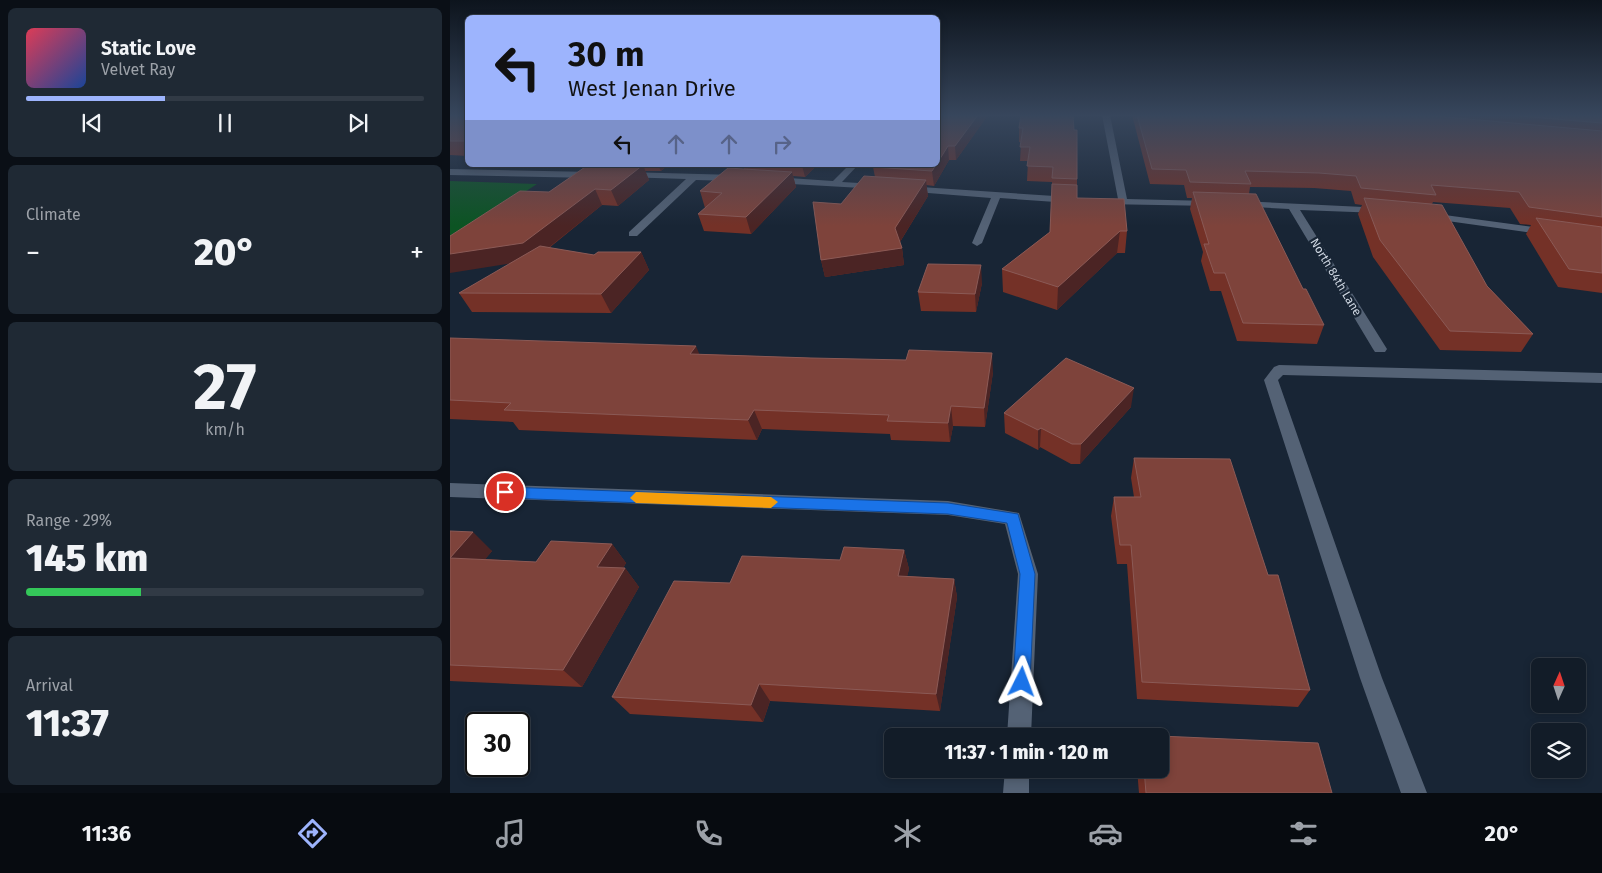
<!DOCTYPE html>
<html lang="en">
<head>
<meta charset="utf-8">
<style>
  :root { --surface:#121c28; --page:#1f2934; --text:#f1f3f6; --muted:#9ca1a8; --line:#313a45; --accent:#9db4fd }
  body { margin:0; font-family:"Fira Sans",sans-serif; background:var(--page); color:var(--text); height:100vh; display:flex; flex-direction:column; font-size:19px; white-space:nowrap }
  * { box-sizing:border-box; margin:0 }
  p { font-size:16px; color:var(--muted) }
  .icon { flex:none; width:28px; height:28px; fill:none; stroke:currentColor; stroke-width:2; stroke-linecap:round; stroke-linejoin:round }
  .map { position:relative; flex:1; overflow:hidden }
  .panel { display:flex; flex-direction:column; gap:8px; padding:8px; background:#0a0f16; width:450px }
  .panel>* { flex:none }
  .banner { position:absolute; left:15px; top:15px; width:475px; height:152px; border-radius:8px; box-shadow:0 2px 8px #0003,0 0 0 1px var(--line); background:#9db4fd; color:#111; overflow:hidden }
  .needle { width:32px; rotate:3deg }
  .fabs { position:absolute; left:1081px; top:658px; display:grid; gap:10px }
  .fabs a { display:grid; place-items:center; width:55px; height:55px; border-radius:8px; background:var(--surface); box-shadow:0 2px 8px #0003,0 0 0 1px var(--line); font-size:25px }
  .speed { position:absolute; left:15px; top:712px; display:flex; gap:10px; font-size:25px; font-weight:700; text-align:center }
  .speed>* { display:grid; place-content:center; width:65px; height:65px; border-radius:50%; background:var(--surface); box-shadow:0 2px 8px #0003,0 0 0 1px var(--line); line-height:1 }
  .speed .limit { border:2px solid #111; border-radius:8px; background:#fff; color:#111 }
  .pin { position:absolute; display:grid; place-items:center; width:42px; height:42px; color:#fff; margin:-21px; border:2px solid #fff; border-radius:50%; box-shadow:0 1px 5px #0007 }
  .me { position:absolute; width:55px; margin:-28px; rotate:3deg; stroke-linejoin:round; filter:drop-shadow(0 0 4px #0008) }
  .turn { display:flex; align-items:center; gap:18px; height:105px; padding:0 20px; font-size:22px }
  .turn .icon { width:65px; height:65px; stroke-width:2.5 }
  .turn b { display:block; font-size:35px; line-height:42px }
  .lanes { display:flex; align-items:center; height:48px; padding:0 20px; background:#0003; justify-content:center; gap:25px; direction:ltr }
  .lanes .off { opacity:.35 }
  .big { font-size:38px; font-weight:800; line-height:1.1 }
  .panel .tile { flex:1; display:flex; flex-direction:column; justify-content:center; gap:8px; min-width:0; padding:0 18px; border-radius:8px; background:var(--page) }
  .panel .dial { align-items:center; gap:0 }
  .dial b { font-size:65px; line-height:1 }
  .song { display:flex; align-items:center; gap:15px }
  .cover { width:60px; height:60px; border-radius:8px; background:linear-gradient(135deg,hsl(350 70% 55%),hsl(220 70% 35%)) }
  .played { height:5px; border-radius:2px; background:linear-gradient(90deg,var(--accent) 35%,var(--line) 35%) }
  .keys { display:flex; justify-content:space-around; direction:ltr }
  .heat { display:flex; justify-content:space-between; align-items:center; font-size:28px; direction:ltr }
  .charge { height:8px; border-radius:4px; background:linear-gradient(90deg,#34c759 29%,var(--line) 0) }
  .trip { position:absolute; left:434px; top:728px; width:285px; height:50px; border-radius:8px; background:var(--surface); box-shadow:0 2px 8px #0003,0 0 0 1px var(--line); font-weight:800; line-height:50px; text-align:center }
  .dock { display:flex; height:80px; justify-content:space-around; align-items:center; background:#070b10; color:var(--muted) }
  .dock .icon { width:35px; height:35px }
  .dock .active { color:var(--accent) }
  .dock b { font-size:22px; color:var(--text) }
  main { display:flex; flex:1; min-height:0 }
  .map>svg:first-child { display:block }
</style>
</head>
<body>
<main>
<section class="panel">
<div class="tile">
<div class="song"><i class="cover"></i><div><b>Static Love</b><p>Velvet Ray</p></div></div>
<div class="played"></div>
<div class="keys"><svg class="icon" aria-label="previous" viewBox="0 0 24 24"><path d="M18 5L8 12l10 7zM5 5v14"/></svg><svg class="icon" aria-label="pause" viewBox="0 0 24 24"><path d="M8 5v14M16 5v14"/></svg><svg class="icon" aria-label="next" viewBox="0 0 24 24"><path d="M6 5l10 7-10 7zM19 5v14"/></svg></div>
</div>
<div class="tile"><p>Climate</p>
<div class="heat"><a>−</a><b class="big">20°</b><a>+</a></div>
</div>
<div class="tile dial"><b>27</b><p>km/h</p></div>
<div class="tile"><p>Range · 29%</p><b class="big">145 km</b><div class="charge"></div></div>
<div class="tile"><p>Arrival</p><b class="big">11:37</b></div>
</section>
<div class="map">
<svg width="1152" height="793" viewBox="0 0 1152 793">
  <rect width="100%" height="100%" fill="#182535"/>
  <path fill="#0c5423" d="M0,181L87,184L0,241Z"/>
  <g fill="none" stroke-linecap="round" stroke-linejoin="round">
    <path fill="#546275" fill-rule="evenodd" d="M829,365L1152,373V383L833,375L828,380L932,678L977,793H951L910,678L814,380L824,367Z"/>
    <path fill="#546275" fill-rule="evenodd" d="M652,115H660L677,199L760,201L763,202V206L653,204V200L668,199Z
      M399,165H408L392,182L426,184L429,185V189L324,183L319,180L324,177L383,181Z
      M0,169L143,172L148,175L143,178L0,175Z
      M176,172L286,175L291,178L286,181L246,180L187,236H179V232L236,179L173,177L171,175Z
      M456,186L620,197L625,200L620,203L550,198L532,243L527,246L522,243L541,198L453,191L451,189Z
      M791,201L934,208L935,210L930,213L850,210L937,349L935,352H925L923,349L839,209L788,206V202Z
      M980,213L1098,229L1103,232L1098,235L976,218V214Z
      M0,483L498,501L569,513L588,574L581,736H557L568,574L555,524L498,515L0,497Z
      M555,769H579V793H553Z"/>
  </g>
  <path fill="#743127" d="M0,115H18V156L0,155Z
    M488,115H538L506,160H499L484,186L476,185L478,196L450,242L452,248L454,265L375,277L371,260L391,204L425,177L423,167Z
    M571,115L627,179V198L677,231L675,253H667L607,310L553,292L552,269L600,232L602,182L577,181L578,161H570L571,142H569V128Z
    M682,115H1152V293L1108,287L1076,234L1081,225L1070,224L1060,208L983,202L982,204L1037,286L1083,334L1071,352L990,350L923,257L908,214L912,205L905,204L901,191L864,188L800,187L799,194L874,325L867,344L787,341L771,291H760L751,261L753,252L740,209L742,198H737L734,185L700,184Z
    M138,165H218L211,171H195L199,180L168,206L152,205L99,248L144,255L191,252L199,270L161,313L22,312L9,293L60,264L99,192Z
    M293,165H367L355,177L343,176L346,187L301,234L254,231L248,214L255,208L250,191L294,169Z
    M532,283L526,312L471,311L468,292Z
    M0,338L250,354L361,358L543,372L535,427L503,426L500,442L441,440L440,434L312,429L307,440L69,430L63,422L0,419Z
    M681,407L630,464H621L590,447L588,450L555,433L554,413Z
    M684,458L818,575L860,690L848,707L687,699L677,564H667L661,516L664,497H684L681,478Z
    M0,531L42,551L35,559L86,562L162,544L176,563L173,568H175L189,587L132,687L0,681Z
    M454,550L459,569L457,576L504,579L507,597L490,711L320,701L313,722L180,714L162,697L280,583L390,560Z
    M687,769H710L882,793H689Z"/>
  <path fill="#4b2424" d="M528,115H538L506,160L505,146Z
    M498,146L499,160L484,186L482,171L486,165H488V162Z
    M193,165L199,180L168,206L161,190Z
    M208,165H218L211,171Z
    M352,165H367L355,177Z
    M342,172L346,187L301,234L296,217Z
    M476,180L478,196L448,245L445,228Z
    M145,189L152,205L83,260L0,273V254Z
    M670,231L667,253L607,310L608,287Z
    M452,248L454,265L375,277L371,260Z
    M191,252L199,270L161,313L151,294Z
    M531,265L532,283L526,312L525,294Z
    M246,346L254,365L240,354Z
    M542,353L543,372L535,427L534,408Z
    M684,388L681,407L630,464L631,444Z
    M501,406L503,426L500,442L498,423Z
    M304,410L312,429L307,440L298,420Z
    M591,428L590,447L588,450V430Z
    M23,532L42,551L21,577L0,558Z
    M162,544L176,563L163,586L147,567Z
    M454,550L459,569L453,595L448,576Z
    M175,568L189,587L132,687L113,670Z
    M504,579L507,597L490,711L486,694Z
    M309,684L320,701L313,722L301,705Z"/>
  <path fill="#7e433b" stroke="#8b5a56" d="M0,115H18V141H0Z
    M488,115H528L505,146H498L488,162Z
    M571,115H623L624,130H627V179L602,178L603,167L577,166L580,147H570L573,128H569Z
    M687,115H973L1152,131V217L1079,207L1069,192L981,185L986,195L911,188L906,176L869,173L795,171L801,184L740,182L736,170L702,169Z
    M1058,115H1152V123Z
    M138,165H193L161,190L145,189L73,243L0,254V236L70,191L99,192Z
    M425,165H486L482,171L423,167Z
    M278,168L342,172L296,217L248,214L272,193L250,191Z
    M414,176L476,180L445,228L452,248L371,260L363,202L391,204Z
    M602,184L627,185V198L674,199L677,231H670L608,287L552,269L600,232Z
    M743,192L806,194L853,289H856L874,325L793,323L775,273H764L754,244H759Z
    M914,198L992,205L1037,286L1083,334L1000,331L930,240Z
    M1086,218L1152,227V273L1119,269Z
    M90,246L144,255L148,252H191L151,294L9,293Z
    M478,264L531,265L525,294L468,292Z
    M0,338L246,346L240,354L361,358L456,360L459,350L542,353L534,408L501,406L498,423L437,421L439,415L304,410L298,420L54,410L61,403L0,400Z
    M616,358L684,388L631,444H622L591,428L588,430L554,413Z
    M684,458L780,459L818,575H828L860,690L692,682L681,545H670L664,497H691Z
    M0,531L23,532L0,558L86,562L101,541L162,544L147,567L175,568L113,670L0,665Z
    M394,547L454,550L448,576L504,579L486,694L309,684L301,705L162,697L224,581L280,583L292,556L390,560Z
    M710,736L868,743L882,793H696L694,769H710Z"/>
  <linearGradient id="sky" x2="0" y2="1"><stop stop-color="#0d141d"/><stop offset="0.51" stop-color="#37465c"/><stop offset="1" stop-color="#37465c" stop-opacity="0"/></linearGradient>
  <rect width="1152" height="226" fill="url(#sky)"/>
  <path fill="#1a73e8" stroke="#114b97" d="M55,487L498,503L568,514L585,574L580,682L578,688L572,691L566,688L563,682L570,574L557,523L498,514L55,498L49,492Z"/>
  <path fill="#f59e0b" d="M186,492L321,497L328,502L321,508L186,503L180,498Z"/>
  <g text-anchor="middle" stroke-width="4.5" stroke-linejoin="round" paint-order="stroke">
    <g font-size="12" fill="#d0d8e3" stroke="#182535">
      <text transform="translate(886 277) rotate(59)" y="4">North 84th Lane</text>
    </g>
  </g>
</svg>
<div class="fabs">
<a><svg class="needle" viewBox="-14 -14 28 28"><path d="M0-13l5 13h-10z" fill="#e53935"/><path d="M0 13l5-13h-10z" fill="#9ca1a8"/></svg></a>
<a><svg class="icon" aria-label="layers" viewBox="0 0 24 24"><path d="M12 4l9 5-9 5-9-5zM3 14l9 5 9-5"/></svg></a>
</div>
<div class="speed"><div class="limit">30</div></div>
<div class="pin" style="left:55px;top:492px;background:#d93025"><svg class="icon" aria-label="arrive" viewBox="0 0 24 24"><path d="M6 21V4h12l-3 4 3 4H6"/></svg></div>
<svg class="me" style="left:572px;top:682px" viewBox="-20 -20 40 40"><path d="M0-17L14 15 0 8-14 15z" fill="#1a73e8" stroke="#fff" stroke-width="4"/></svg>
<div class="trip">11:37 · 1 min · 120 m</div>
<div class="banner">
<div class="turn"><svg class="icon" aria-label="left" viewBox="0 0 24 24"><path d="M17 20v-9H6M10 6l-5 5 5 5"/></svg><div><b>30 m</b>West Jenan Drive</div></div>
<div class="lanes"><svg class="icon" aria-label="left" viewBox="0 0 24 24"><path d="M17 20v-9H6M10 6l-5 5 5 5"/></svg><svg class="icon off" aria-label="ahead" viewBox="0 0 24 24"><path d="M12 20V5M6 11l6-6 6 6"/></svg><svg class="icon off" aria-label="ahead" viewBox="0 0 24 24"><path d="M12 20V5M6 11l6-6 6 6"/></svg><svg class="icon off" aria-label="right" viewBox="0 0 24 24"><path d="M7 20v-9h11M14 6l5 5-5 5"/></svg></div>
</div>
</div>
</main>
<nav class="dock">
<b>11:36</b>
<svg class="icon active" aria-label="directions" viewBox="0 0 24 24"><path d="M12 3l9 9-9 9-9-9zM9 14v-3h6M13 9l2 2-2 2"/></svg>
<svg class="icon" aria-label="music" viewBox="0 0 24 24"><path d="M9 18V5l10-2v13"/><circle cx="6" cy="18" r="3"/><circle cx="16" cy="16" r="3"/></svg>
<svg class="icon" aria-label="phone" viewBox="0 0 24 24"><path d="M5 4h4l2 5-3 2q2 4 5 5l2-3 5 2v4C11 20 4 13 5 4z"/></svg>
<svg class="icon" aria-label="climate" viewBox="0 0 24 24"><path d="M12 3v18M4 7l16 10M4 17L20 7"/></svg>
<svg class="icon" aria-label="car" viewBox="0 0 24 24"><path d="M5 17H2v-5l4-1 3-4h7l3 4 3 1v5h-3M9 17h6M6 11h13"/><circle cx="7" cy="17" r="2"/><circle cx="17" cy="17" r="2"/></svg>
<svg class="icon" aria-label="filters" viewBox="0 0 24 24"><path d="M4 7h16M4 17h16"/><circle cx="9" cy="7" r="2"/><circle cx="15" cy="17" r="2"/></svg>
<b>20°</b>
</nav>
</body>
</html>
